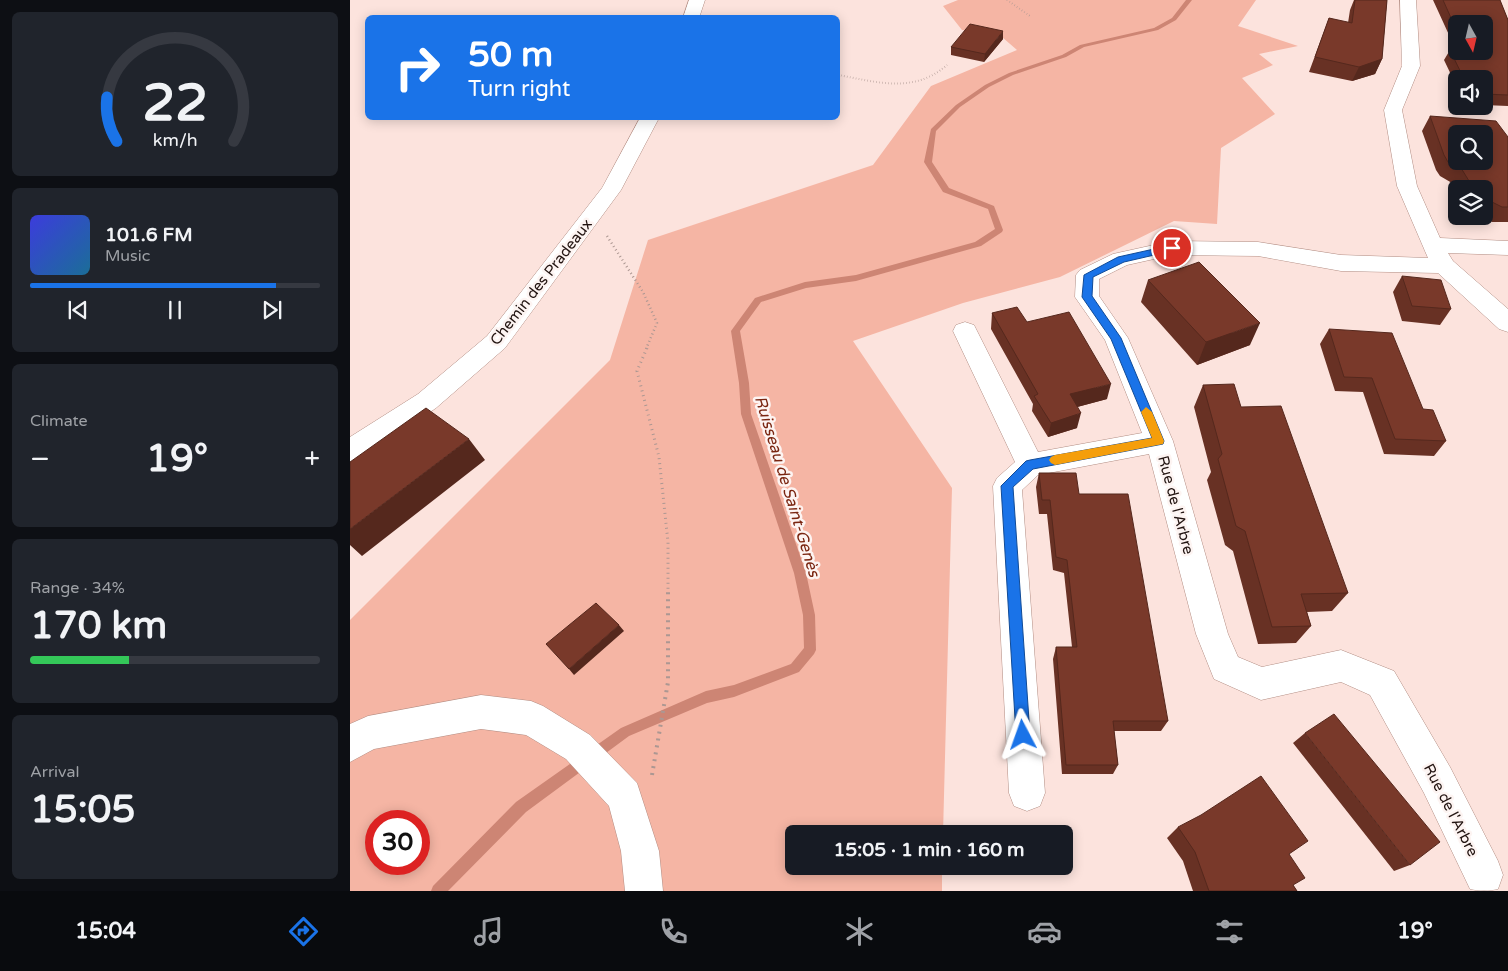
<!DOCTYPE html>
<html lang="en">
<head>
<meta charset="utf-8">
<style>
  :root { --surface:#171b24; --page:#20242c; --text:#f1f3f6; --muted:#9ea1a6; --line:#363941; --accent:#1a73e8 }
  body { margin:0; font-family:"Varela Round",sans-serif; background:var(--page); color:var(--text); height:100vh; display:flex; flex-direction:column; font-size:19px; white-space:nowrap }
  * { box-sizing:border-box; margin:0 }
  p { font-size:16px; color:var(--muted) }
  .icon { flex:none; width:28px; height:28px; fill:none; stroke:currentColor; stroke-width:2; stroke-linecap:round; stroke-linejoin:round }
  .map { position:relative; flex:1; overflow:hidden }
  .sheet { display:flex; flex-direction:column; gap:12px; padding:12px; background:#0d0f14; width:350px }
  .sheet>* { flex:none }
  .guide { position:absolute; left:15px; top:15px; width:475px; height:105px; border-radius:8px; box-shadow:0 2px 12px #0003; background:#1a73e8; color:#fff; overflow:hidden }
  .needle { width:32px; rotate:172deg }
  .tools { position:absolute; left:1098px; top:15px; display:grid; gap:10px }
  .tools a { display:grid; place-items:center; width:45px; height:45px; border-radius:8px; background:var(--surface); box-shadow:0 2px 12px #0003; font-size:25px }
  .speed { position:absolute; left:15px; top:810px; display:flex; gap:10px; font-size:25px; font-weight:700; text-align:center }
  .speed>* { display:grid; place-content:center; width:65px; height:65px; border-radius:50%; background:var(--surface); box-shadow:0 2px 12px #0003; line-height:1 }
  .speed .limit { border:8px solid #d22; background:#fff; color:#111 }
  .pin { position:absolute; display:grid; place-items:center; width:42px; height:42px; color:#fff; margin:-21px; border:2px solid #fff; border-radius:50%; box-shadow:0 1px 5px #0007 }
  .me { position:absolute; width:55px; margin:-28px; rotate:356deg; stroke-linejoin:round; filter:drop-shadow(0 0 4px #0008) }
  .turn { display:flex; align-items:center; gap:18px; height:105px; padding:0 20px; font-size:22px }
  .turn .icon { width:65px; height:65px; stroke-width:2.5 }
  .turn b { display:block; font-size:35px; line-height:42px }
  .big { font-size:38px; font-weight:700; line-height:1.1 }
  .sheet .widget { flex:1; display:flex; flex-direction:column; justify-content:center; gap:8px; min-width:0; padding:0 18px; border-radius:8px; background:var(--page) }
  .sheet .dial { align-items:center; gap:0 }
  .dial svg { height:130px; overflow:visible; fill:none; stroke:var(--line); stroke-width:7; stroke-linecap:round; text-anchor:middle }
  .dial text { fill:var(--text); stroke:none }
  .song { display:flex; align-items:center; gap:15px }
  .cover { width:60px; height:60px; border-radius:8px; background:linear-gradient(135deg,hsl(240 70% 55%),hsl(200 70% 35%)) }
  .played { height:5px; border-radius:2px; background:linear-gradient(90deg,var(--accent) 85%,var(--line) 85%) }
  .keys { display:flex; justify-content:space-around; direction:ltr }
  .heat { display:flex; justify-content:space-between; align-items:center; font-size:28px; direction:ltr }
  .charge { height:8px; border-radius:4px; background:linear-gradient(90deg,#34c759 34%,var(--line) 0) }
  .trip { position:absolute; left:435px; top:825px; width:288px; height:50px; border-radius:8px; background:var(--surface); box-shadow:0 2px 12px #0003; font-weight:700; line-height:50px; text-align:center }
  .tab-bar { display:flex; height:80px; justify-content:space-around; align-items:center; background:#090b0e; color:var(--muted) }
  .tab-bar .icon { width:35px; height:35px }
  .tab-bar .active { color:var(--accent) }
  .tab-bar b { font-size:22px; color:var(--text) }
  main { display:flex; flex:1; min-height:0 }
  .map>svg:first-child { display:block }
</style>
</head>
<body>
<main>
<section class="sheet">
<div class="widget dial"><svg viewBox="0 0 100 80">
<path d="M14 69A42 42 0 1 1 86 69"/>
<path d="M14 69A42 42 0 0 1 8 42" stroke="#1a73e8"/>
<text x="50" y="56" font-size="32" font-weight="700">22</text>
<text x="50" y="72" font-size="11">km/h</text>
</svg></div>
<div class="widget">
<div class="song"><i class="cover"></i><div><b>101.6 FM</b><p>Music</p></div></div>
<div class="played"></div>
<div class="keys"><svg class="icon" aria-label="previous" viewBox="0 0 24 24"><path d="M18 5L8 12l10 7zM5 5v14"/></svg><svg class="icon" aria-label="pause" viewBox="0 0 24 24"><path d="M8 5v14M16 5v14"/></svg><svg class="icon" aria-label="next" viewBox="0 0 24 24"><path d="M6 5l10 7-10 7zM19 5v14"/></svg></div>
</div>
<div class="widget"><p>Climate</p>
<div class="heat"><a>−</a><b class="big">19°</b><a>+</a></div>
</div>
<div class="widget"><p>Range · 34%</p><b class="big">170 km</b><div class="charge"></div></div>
<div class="widget"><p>Arrival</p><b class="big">15:05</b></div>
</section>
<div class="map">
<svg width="1158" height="891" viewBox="0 0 1158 891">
  <rect width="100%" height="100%" fill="#fce3dd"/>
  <path fill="#f5b5a4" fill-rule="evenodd" d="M608,0H906L888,26L948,46L909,54L923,65L892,78L925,114L871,148L867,224L824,221L710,277L613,303L503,341L602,488L593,834H444V866H592V891H0V620L260,360L298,240L523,165L581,86L667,50L652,37L612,30L593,6ZM26,821H69V864H26Z"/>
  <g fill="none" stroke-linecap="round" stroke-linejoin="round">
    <path fill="#cd8574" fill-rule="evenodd" d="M836,0H842L826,20L808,30L734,47L716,57L663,75L639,87L610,107L586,131L582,162L599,188L644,206L653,230L652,232L631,246L506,281L456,288L411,302L390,331L399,383L401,414L456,573L465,615L466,650L464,654L449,672L384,697L357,703L279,736L176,812L98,891H81L83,886L166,802L271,728L356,691L384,685L441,664L454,648L453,615L444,573L391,414L389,383L381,331L405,298L455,282L506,275L625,242L645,229L638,209L593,192L574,162L581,129L606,105L635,85L659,73L712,55L730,45L804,28L822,18Z"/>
    <defs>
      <path id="street" d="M339,0H355L349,18H333Z
        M1050,0H1066L1070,66L1052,110L1067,186L1090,238L1158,241V255L1098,253L1103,261L1158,309V332L1149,329L1088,273L991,271L908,256L822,255L777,265L749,279V296L778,338L823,441L878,634L888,657L912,667L991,650L1044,671L1100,767L1148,861L1153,875L1148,889C1139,891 1129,891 1120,889L1074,793L1020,695L991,682L911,700L864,679L846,634L799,454L688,475L672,490L695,793L690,806L677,811L664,806L659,793L643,486L647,478L665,462L603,331L606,325L615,322L624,325L688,452L792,433L755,340L725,297L726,275L730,270L763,254L822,241L908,242L991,255L1078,258L1047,186L1034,110L1052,66Z
        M290,118H309L271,190L155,348L86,408L10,459L0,462V437L68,394L137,336L252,188Z
        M131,695L181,701L193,706L240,735L287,783L309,851L313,891H275L271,851L259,806L216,759L176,735L131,729L24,749L0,762V724L18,716Z"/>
    </defs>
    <use href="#street" stroke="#b28d83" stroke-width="1"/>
    <path stroke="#ac9792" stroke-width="2" stroke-dasharray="0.5 2.5" stroke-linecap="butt" d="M657,0L680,16
      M488,75C527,82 564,94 597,65"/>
    <path stroke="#ac9792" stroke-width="2.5" stroke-dasharray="1 3" stroke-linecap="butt" d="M257,236L293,292L307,323L296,349"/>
    <path stroke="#ac9792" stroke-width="3" stroke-dasharray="1 4" stroke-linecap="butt" d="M297,348L287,371L309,457L318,542V590"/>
    <path stroke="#ac9792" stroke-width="4" stroke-dasharray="2 5" stroke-linecap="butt" d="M302,775L318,682V589"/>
    <use href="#street" fill="#fff" fill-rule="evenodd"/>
  </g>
  <path fill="#683124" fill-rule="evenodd" d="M1004,0H1037L1032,59L1025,74L1002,81L959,72L979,18L998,23L1000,10Z
    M1083,0H1150L1158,20V106L1134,105V79H1106V85L1094,60L1100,50L1105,48ZM1106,24L1134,51H1106Z
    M653,39L634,62L601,55V47Z
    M1080,116L1158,137V222H1142L1131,216H1134V189H1106V190L1102,183L1090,176L1086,170L1072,131Z
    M1052,276L1101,309L1090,325L1052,321L1043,292Z
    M798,280L900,345L847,365L791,302Z
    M642,313L677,322L757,399L727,407V428L698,437L682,411L683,404L641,329Z
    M979,329L1073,409L1096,441L1084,456L1034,454L1013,392L985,391L970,344Z
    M853,385L891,407L998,593L982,611L957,612L961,626L946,643L908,644L883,551L875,545L857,480L861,472L844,407Z
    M689,473L729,494L818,721L811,731H764L768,765L763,774H712L703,659L706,647H722L714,573L703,570L697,514H689L686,487Z
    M955,733L1060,865L1044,871L943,743Z
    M828,827L939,854L943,885L947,891H843L833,861L817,838Z"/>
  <path fill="#55281d" d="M653,31V39L634,62L635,54Z
    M1032,59L1025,74L1002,81L1009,67Z
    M910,323L900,345L847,365L856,342Z
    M761,384L757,399L716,410L720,394Z
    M731,413L727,428L698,437L701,423Z
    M119,439L135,460L12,556L0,545V529Z
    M269,625L274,631L224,675L219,669Z"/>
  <path fill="#79392a" stroke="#55281d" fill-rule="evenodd" d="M1005,0H1037L1032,59L1009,67L965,57L979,18L1002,23Z
    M1093,0H1150L1158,20V95L1134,94V79H1114L1100,50L1106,48V51H1134V24H1106V29Z
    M620,24L653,31L635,54L601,47Z
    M1080,116L1146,121L1158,137V207H1152L1136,199H1134V189H1124L1111,168L1098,162L1094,155ZM1106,134H1134V161H1106Z
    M849,262L910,323L856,342L798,280Z
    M1052,276L1091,280L1101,309L1062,306Z
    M667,307L677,322L719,312L761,384L720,394L731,413L701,423L684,396L688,394L642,313Z
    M979,329L1042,333L1073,409L1083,410L1096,441L1045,439L1022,378L994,377Z
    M884,384L891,407L931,406L998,593L951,594L961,626L922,627L895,531L886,526L868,459L872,454L853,385Z
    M76,408L119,439L0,529V462Z
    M689,473H726L729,494H778L818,721H763L768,765H716L706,647H727L717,560L706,557L700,500H692Z
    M246,603L269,625L219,669L196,644Z
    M984,714L1090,842L1060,865L955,733Z
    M911,776L958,841L939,854L955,878L943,885L947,891H859L845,852L828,827L851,815Z"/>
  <path fill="#1a73e8" stroke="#114b97" d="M822,245L827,248L826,250L774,262L743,277L742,296L771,338L814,441L813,444L683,469L663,487L680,735L678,740L673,742L668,740L666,735L651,486L676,461L680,460L802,438L761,339L732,297L734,275L768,257Z"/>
  <path fill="#f59e0b" d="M796,407L802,412L814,441L813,444L705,465L701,463L699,460L701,457L705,455L802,438L791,412Z"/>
  <g text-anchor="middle" stroke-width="5" stroke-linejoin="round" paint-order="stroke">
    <g font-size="15" fill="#221411" stroke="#fdf4f2">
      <text transform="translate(191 282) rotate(-52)" y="5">Chemin des Pradeaux</text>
      <text transform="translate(826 505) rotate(75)" y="5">Rue de l'Arbre</text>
      <text transform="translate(1101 810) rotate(63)" y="5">Rue de l'Arbre</text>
    </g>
    <g font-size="16" font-style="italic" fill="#7a2510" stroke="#fdf4f2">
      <text transform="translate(438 486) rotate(73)" y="6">Ruisseau de Saint-Genès</text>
    </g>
  </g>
</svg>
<div class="tools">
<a><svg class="needle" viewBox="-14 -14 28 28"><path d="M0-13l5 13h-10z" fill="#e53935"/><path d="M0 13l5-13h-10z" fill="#9ea1a6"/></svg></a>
<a><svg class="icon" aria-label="sound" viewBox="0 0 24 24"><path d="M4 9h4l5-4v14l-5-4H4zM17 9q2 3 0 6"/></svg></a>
<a><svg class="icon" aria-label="search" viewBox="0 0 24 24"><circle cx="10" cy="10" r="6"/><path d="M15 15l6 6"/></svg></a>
<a><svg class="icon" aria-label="layers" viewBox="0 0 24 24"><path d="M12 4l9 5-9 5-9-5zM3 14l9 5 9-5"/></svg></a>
</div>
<div class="speed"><div class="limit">30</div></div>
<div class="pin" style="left:822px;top:248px;background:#d93025"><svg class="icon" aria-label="arrive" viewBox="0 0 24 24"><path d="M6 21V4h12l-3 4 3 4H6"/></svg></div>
<svg class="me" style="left:673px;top:735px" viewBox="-20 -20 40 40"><path d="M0-17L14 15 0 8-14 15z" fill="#1a73e8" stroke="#fff" stroke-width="4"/></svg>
<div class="trip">15:05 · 1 min · 160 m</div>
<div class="guide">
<div class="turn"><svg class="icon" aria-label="right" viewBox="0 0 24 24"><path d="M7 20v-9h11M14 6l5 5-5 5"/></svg><div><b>50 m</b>Turn right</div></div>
</div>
</div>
</main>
<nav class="tab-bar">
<b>15:04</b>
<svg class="icon active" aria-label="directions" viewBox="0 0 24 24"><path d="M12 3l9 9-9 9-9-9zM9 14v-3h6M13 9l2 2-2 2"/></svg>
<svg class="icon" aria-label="music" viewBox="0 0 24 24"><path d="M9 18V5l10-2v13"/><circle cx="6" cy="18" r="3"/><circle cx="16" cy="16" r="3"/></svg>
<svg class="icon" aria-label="phone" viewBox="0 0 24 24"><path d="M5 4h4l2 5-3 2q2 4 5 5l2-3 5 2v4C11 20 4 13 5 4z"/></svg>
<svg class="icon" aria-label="climate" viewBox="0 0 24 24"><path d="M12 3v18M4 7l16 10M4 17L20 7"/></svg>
<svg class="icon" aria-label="car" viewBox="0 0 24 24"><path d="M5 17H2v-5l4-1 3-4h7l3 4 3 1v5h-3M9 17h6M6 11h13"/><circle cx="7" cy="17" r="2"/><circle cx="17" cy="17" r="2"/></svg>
<svg class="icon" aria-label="filters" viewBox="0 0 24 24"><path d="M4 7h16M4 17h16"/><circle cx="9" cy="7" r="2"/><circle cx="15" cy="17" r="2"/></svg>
<b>19°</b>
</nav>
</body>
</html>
